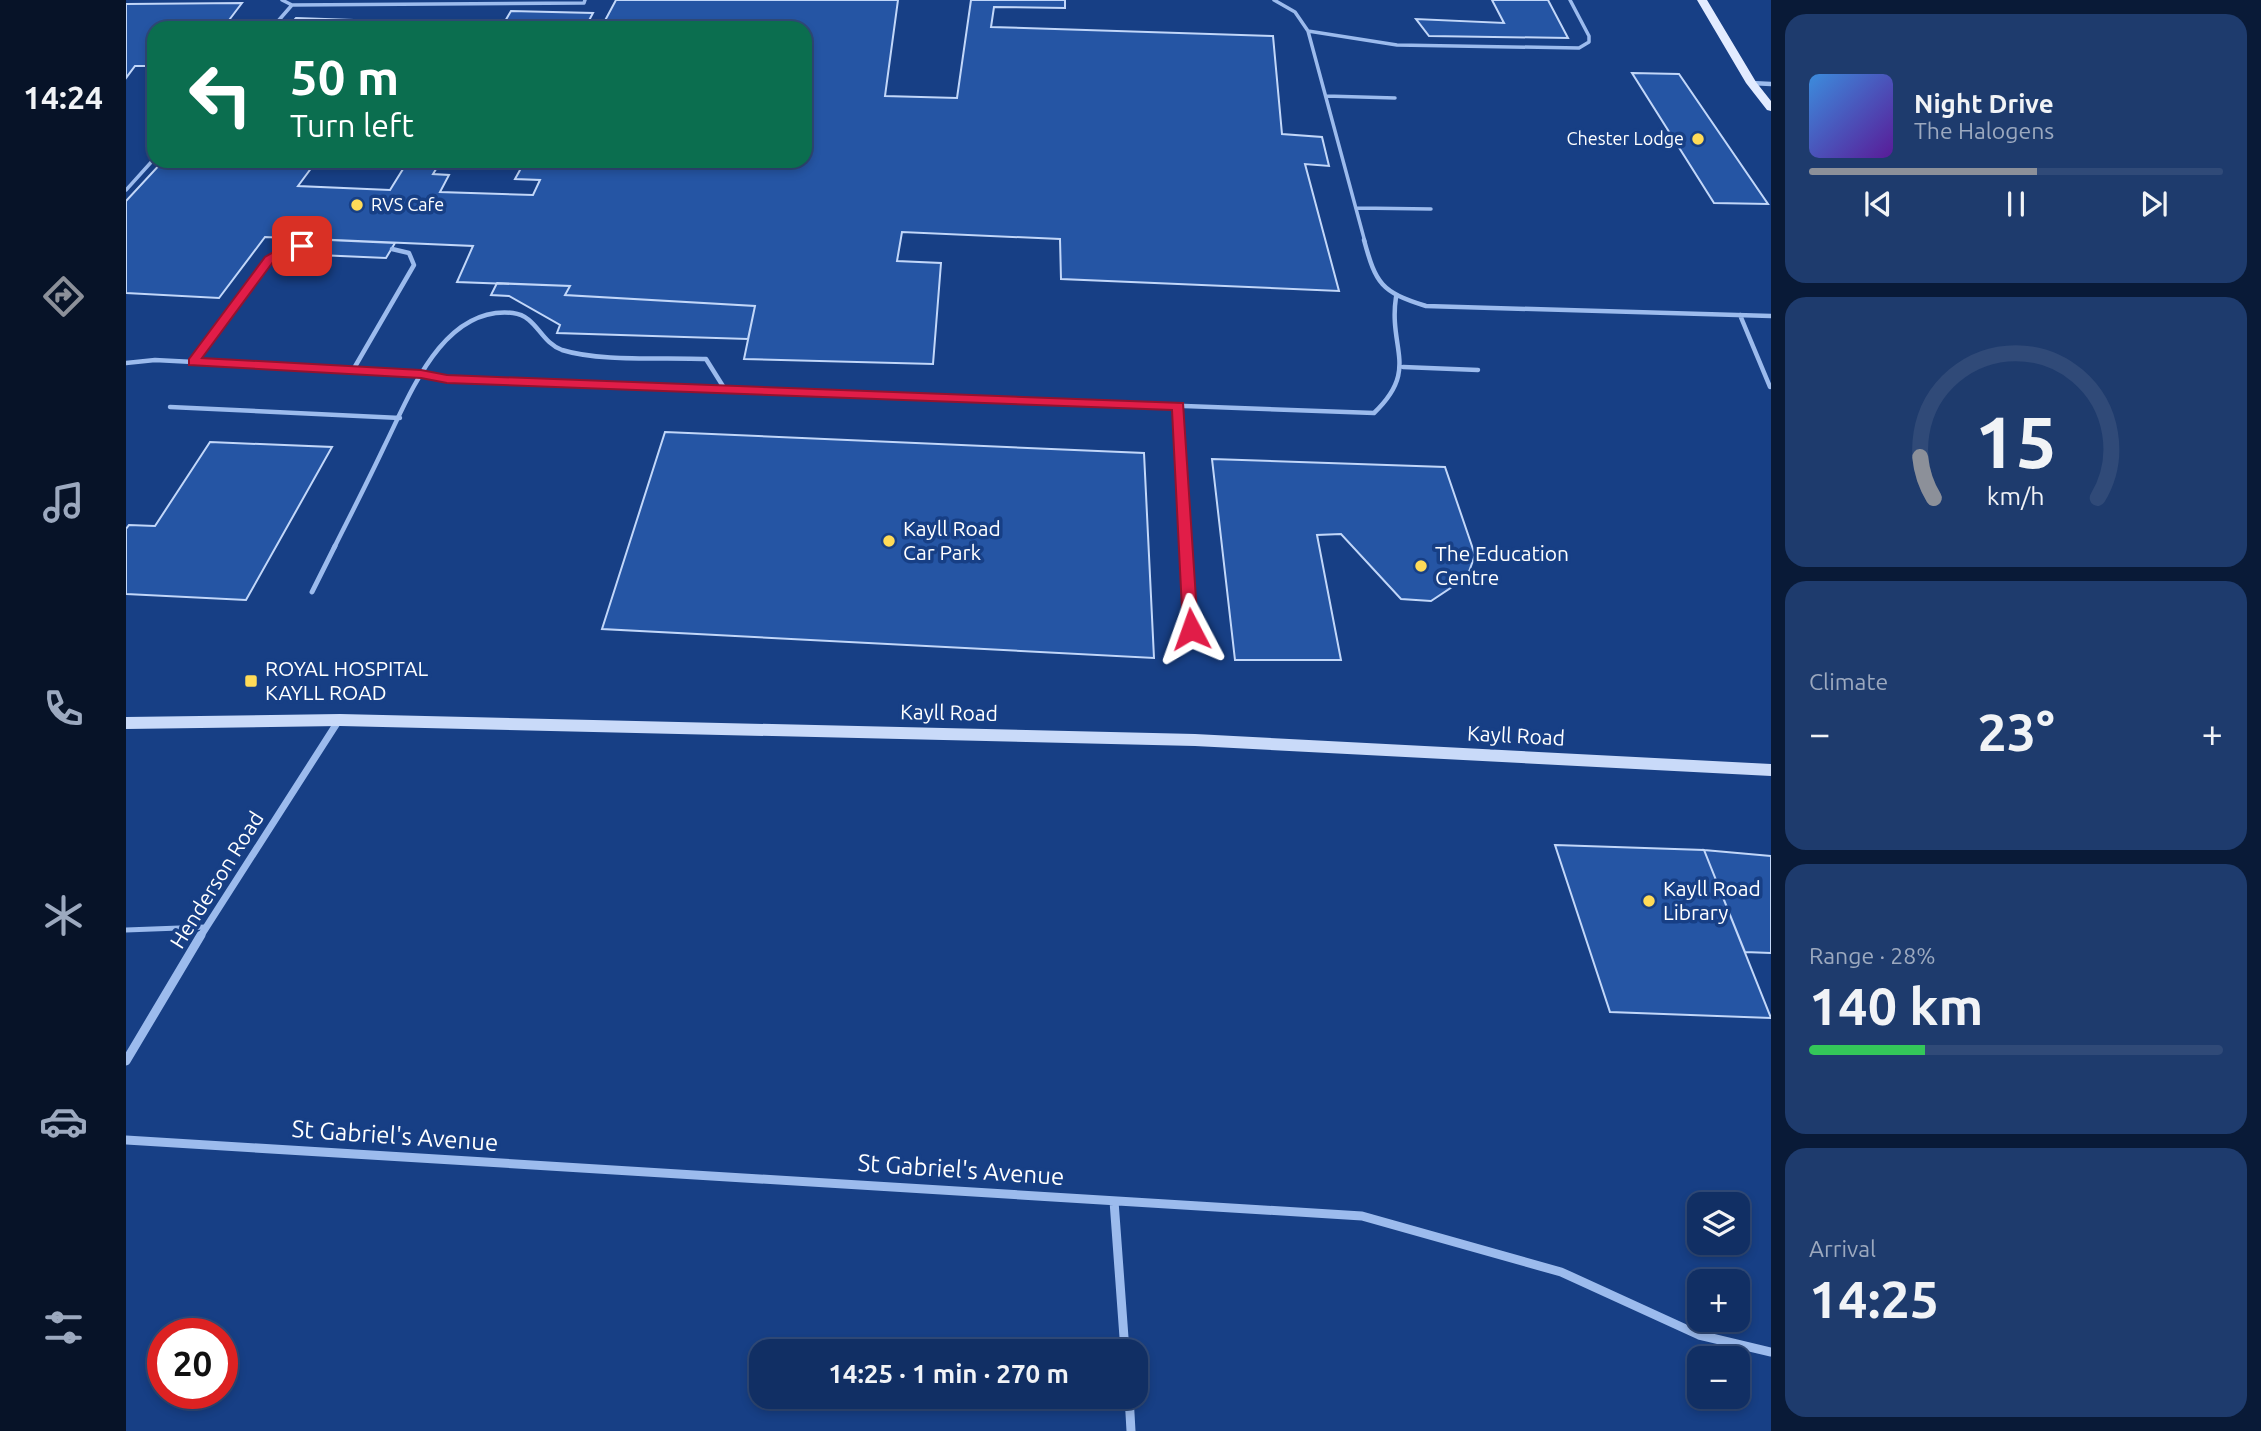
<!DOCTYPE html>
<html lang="en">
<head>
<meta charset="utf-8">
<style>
  :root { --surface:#112f64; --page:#1e3b6d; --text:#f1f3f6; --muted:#9ca9bf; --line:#304a78; --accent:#8c9099 }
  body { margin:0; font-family:Ubuntu,sans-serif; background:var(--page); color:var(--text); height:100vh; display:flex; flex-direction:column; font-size:26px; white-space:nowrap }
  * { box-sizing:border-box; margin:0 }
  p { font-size:23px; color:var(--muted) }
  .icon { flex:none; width:38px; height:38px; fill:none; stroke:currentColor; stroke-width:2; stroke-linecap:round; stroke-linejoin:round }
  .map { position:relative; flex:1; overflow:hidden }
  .sheet { display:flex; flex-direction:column; gap:14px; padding:14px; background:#091a37; width:490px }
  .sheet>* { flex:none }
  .hud { position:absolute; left:21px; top:21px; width:665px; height:147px; border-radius:21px; box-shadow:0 4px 10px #0003,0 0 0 2px var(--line); background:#0b6e4f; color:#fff; overflow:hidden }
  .tools { position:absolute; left:1561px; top:1192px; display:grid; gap:14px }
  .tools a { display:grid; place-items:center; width:63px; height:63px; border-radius:14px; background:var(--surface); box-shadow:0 4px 10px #0003,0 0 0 2px var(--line); font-size:35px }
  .speed { position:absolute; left:21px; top:1318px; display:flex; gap:14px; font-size:35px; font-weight:700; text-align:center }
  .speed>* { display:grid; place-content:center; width:91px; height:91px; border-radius:50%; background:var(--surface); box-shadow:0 4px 10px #0003,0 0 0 2px var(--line); line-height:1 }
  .speed .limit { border:10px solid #d22; background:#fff; color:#111 }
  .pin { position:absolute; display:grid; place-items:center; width:60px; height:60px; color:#fff; margin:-30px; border-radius:14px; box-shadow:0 4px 10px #0006 }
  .me { position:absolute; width:77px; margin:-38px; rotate:356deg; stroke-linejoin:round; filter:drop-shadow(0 0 5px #0008) }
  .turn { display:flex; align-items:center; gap:24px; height:147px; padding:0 28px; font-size:32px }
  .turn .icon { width:91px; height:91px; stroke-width:2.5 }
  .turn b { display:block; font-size:49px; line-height:60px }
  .big { font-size:52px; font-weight:700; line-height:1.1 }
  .sheet .widget { flex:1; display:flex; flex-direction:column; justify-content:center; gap:10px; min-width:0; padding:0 24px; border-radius:21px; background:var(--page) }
  .sheet .dial { align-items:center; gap:0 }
  .dial svg { height:182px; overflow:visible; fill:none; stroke:var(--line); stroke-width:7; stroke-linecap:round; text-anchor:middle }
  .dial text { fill:var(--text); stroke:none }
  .song { display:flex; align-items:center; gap:21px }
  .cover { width:84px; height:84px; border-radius:10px; background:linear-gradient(135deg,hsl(210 70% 55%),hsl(270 70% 35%)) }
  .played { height:7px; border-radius:4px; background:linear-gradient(90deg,var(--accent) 55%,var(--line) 55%) }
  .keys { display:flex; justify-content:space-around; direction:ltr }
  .heat { display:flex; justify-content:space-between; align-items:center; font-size:38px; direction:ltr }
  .charge { height:10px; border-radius:5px; background:linear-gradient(90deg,#34c759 28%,var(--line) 0) }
  .trip { position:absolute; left:623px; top:1339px; width:399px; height:70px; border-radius:21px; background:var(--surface); box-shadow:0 4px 10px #0003,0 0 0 2px var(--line); font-weight:700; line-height:70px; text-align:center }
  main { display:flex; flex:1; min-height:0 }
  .tab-bar { display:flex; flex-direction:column; width:126px; justify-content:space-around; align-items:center; background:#071328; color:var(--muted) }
  .tab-bar .icon { width:49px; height:49px }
  .tab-bar .selected { color:var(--accent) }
  .tab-bar b { font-size:32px; color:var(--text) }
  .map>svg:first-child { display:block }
</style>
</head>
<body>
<main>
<nav class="tab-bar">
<b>14:24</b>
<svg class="icon selected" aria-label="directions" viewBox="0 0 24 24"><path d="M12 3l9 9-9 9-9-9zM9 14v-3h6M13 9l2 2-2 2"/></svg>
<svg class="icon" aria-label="music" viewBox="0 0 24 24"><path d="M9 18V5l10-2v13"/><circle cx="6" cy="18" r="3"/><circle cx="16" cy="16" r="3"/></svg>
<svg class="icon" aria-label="phone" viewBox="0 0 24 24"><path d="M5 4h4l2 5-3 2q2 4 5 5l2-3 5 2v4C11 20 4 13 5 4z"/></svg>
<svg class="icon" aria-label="climate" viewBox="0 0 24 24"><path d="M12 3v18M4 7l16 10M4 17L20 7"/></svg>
<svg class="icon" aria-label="car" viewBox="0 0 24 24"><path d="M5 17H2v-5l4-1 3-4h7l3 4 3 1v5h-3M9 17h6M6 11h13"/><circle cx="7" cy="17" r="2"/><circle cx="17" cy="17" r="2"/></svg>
<svg class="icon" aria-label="filters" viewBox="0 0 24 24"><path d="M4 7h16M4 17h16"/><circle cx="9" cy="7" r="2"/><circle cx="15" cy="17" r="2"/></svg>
</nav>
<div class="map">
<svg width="1645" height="1431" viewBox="0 0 1645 1431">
  <rect width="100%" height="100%" fill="#173f85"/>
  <path fill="#2555a4" stroke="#c2d7f9" stroke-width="2" d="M490,0H772L759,96L831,98L845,0H939V8L868,7L865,27L1147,36L1156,134L1196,137L1203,166L1179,164L1213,291L935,279L934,239L776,232L771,261L815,263L807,364L618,359L629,306L439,295L444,286L331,282L347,246L139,237L93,298L0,293V201L37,161L189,163L172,186L264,190L282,161H315L307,174L323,175L314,192L407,195L414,180L389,179L399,161H679V28H475Z
    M1366,0H1422L1442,38L1303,36L1290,19L1378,23Z
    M116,3L97,28H28V66H9L0,78V4Z
    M385,11L467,13L459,28H375Z
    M170,18L313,23L309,28H161Z
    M1506,73L1553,74L1642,204L1588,203Z
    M181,239L269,243L260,258L170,254Z
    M371,283L444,286L439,295L629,306L622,339L431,333L434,325L383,296L365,295Z
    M539,432L1018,453L1028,658L476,629Z
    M84,442L206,447L120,600L0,594V529L3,525L29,526Z
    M1086,459L1319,467L1349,555L1341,577L1305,601L1275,599L1215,534L1191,535L1215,660H1109Z
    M1429,845L1578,850L1645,1018L1484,1012Z
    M1578,850L1645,856V953L1619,952Z"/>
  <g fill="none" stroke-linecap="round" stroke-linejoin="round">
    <path stroke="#9cbbed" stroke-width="3.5" d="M156,0L166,5
      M1148,0L1169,12L1182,31L1239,242
      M146,28L166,5L458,3L459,0
      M1182,31L1271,45L1453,48L1463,42V36L1444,0
      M1200,96L1269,98
      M0,190L28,159
      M1231,208L1305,209"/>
    <path stroke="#9cbbed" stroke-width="4.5" d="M1238,240C1250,284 1255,292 1300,306L1645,316
      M1614,315L1644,387
      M68,362L143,260L162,248L176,246
      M0,363L29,360L295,374L321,379L1248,413C1294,369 1262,349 1270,297
      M1277,367L1352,370
      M227,370L288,265L283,253L266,249
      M1052,406L1060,548
      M44,407L274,418
      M208,548C225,514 242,481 258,447C283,397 316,305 387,313C411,316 414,342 436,350C474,362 539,357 580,359L600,391"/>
    <path stroke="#9cbbed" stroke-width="5" d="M1060,546L1065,629
      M186,592L209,546
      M0,930L80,927"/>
    <path stroke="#9cbbed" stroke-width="4.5" d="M1625,83L1645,84"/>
    <path stroke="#9cbbed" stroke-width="7" d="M74,937L213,720"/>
    <path stroke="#9cbbed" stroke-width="9" d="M0,1061L75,935
      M0,1140L1236,1216L1435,1272L1573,1335L1645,1352
      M988,1201L999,1351
      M1003,1396L1005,1431"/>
    <path fill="#c9daf9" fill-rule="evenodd" d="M214,714L1069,734L1645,764V776L1069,746L214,726L0,729V717Z"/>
    <path fill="#e2ebff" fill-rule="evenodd" d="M1571,0H1581L1630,82L1645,101V111L1641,110L1620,83Z"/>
  </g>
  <path fill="#e11d48" stroke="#92132f" stroke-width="2" d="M176,242L180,243V248L165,251L147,262L76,358L295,370L321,375L1057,403L1072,629L1065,635L1057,629L1046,410L321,383L295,378L63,365V359L139,257L158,246Z"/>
  <g fill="#ffdb58" stroke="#173f85" stroke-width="2.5">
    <circle cx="1572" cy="139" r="7"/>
    <circle cx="231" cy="205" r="7"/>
    <circle cx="763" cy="541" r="7"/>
    <circle cx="1295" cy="566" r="7"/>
    <rect x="118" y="674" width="14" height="14" rx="3.5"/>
    <circle cx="1523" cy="901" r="7"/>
  </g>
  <g text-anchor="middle" stroke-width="7" stroke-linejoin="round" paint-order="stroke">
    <g font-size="18" fill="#fff" stroke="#173f85" text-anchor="end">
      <text x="1558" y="145">Chester Lodge</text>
      <text x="245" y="211" text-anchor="start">RVS Cafe</text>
    </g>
    <g font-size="21" fill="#fff" stroke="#173f85" text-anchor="start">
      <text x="777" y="536">Kayll Road<tspan x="777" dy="24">Car Park</tspan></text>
      <text x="1309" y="561">The Education<tspan x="1309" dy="24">Centre</tspan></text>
      <text x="139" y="676">ROYAL HOSPITAL<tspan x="139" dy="24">KAYLL ROAD</tspan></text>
      <text x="1537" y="896">Kayll Road<tspan x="1537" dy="24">Library</tspan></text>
    </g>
    <g font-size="21" fill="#fff" stroke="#173f85">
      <text transform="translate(823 713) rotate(1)" y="7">Kayll Road</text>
      <text transform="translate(1390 736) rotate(3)" y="7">Kayll Road</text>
      <text transform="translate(91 880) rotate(-58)" y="7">Henderson Road</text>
    </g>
    <g font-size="24" fill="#fff" stroke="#173f85">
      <text transform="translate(269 1136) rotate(4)" y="8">St Gabriel's Avenue</text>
      <text transform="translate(835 1170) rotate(4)" y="8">St Gabriel's Avenue</text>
    </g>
  </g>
</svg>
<div class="tools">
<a><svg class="icon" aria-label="layers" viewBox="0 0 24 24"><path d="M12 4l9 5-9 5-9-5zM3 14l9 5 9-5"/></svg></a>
<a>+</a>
<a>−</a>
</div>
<div class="speed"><div class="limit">20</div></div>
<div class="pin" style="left:176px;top:246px;background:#d93025"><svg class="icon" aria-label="arrive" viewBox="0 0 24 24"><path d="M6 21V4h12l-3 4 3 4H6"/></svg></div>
<svg class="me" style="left:1065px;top:629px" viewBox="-20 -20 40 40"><path d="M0-17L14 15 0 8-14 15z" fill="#e11d48" stroke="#fff" stroke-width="4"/></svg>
<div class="trip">14:25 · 1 min · 270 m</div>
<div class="hud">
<div class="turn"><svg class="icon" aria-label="left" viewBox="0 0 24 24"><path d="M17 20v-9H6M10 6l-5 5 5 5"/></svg><div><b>50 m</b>Turn left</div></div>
</div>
</div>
<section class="sheet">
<div class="widget">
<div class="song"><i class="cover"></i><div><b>Night Drive</b><p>The Halogens</p></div></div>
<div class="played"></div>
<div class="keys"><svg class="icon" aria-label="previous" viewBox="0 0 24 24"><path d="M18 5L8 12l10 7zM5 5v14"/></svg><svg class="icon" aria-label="pause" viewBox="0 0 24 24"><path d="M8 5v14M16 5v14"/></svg><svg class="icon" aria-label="next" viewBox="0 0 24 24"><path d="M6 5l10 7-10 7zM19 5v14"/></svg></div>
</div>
<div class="widget dial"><svg viewBox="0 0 100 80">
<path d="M14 69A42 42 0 1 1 86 69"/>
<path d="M14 69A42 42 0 0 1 8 51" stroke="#8c9099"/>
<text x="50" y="56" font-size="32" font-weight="700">15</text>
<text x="50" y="72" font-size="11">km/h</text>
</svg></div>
<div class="widget"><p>Climate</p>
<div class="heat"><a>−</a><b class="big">23°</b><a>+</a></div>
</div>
<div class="widget"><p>Range · 28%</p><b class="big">140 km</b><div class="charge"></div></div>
<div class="widget"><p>Arrival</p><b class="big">14:25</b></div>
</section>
</main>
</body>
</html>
